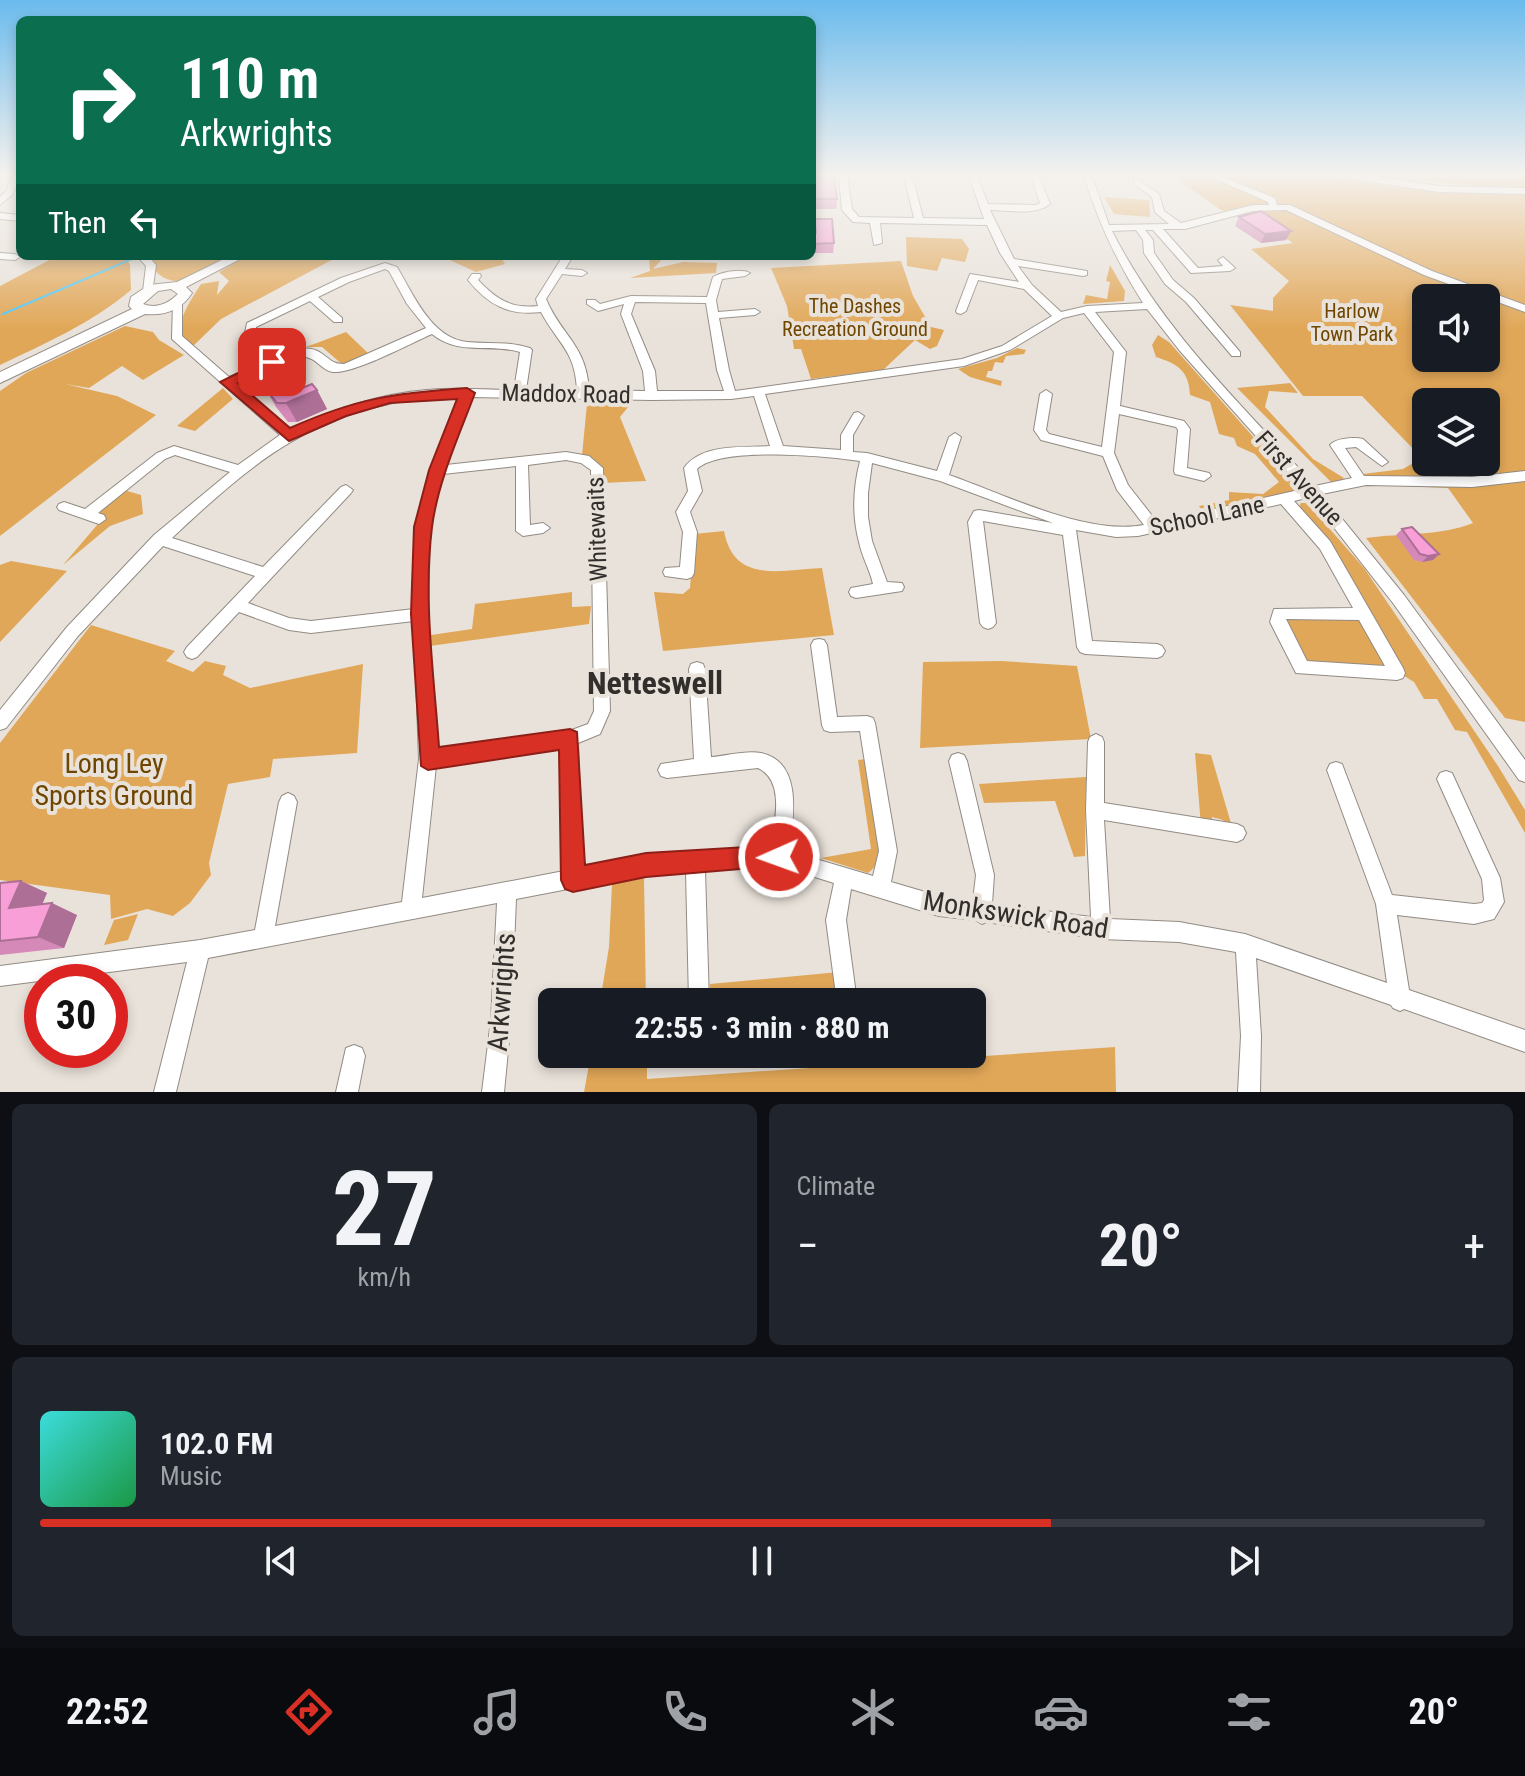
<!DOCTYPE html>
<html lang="en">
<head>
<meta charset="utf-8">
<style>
  :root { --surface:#171b24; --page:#20242c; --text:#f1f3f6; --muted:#9ea1a6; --line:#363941; --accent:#d93025 }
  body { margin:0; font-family:"Roboto Condensed",sans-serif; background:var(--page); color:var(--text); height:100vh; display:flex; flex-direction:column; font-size:30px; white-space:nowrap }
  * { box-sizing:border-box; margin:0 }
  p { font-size:26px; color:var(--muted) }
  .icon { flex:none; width:44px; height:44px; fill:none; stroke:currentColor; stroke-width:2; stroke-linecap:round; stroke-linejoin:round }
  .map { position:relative; height:1092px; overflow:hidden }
  .side { display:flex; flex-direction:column; gap:12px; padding:12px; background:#0d0f14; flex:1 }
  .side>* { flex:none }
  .hud { position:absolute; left:16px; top:16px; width:800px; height:244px; border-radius:12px; box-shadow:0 4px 12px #0003; background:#0b6e4f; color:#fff; overflow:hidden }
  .fabs { position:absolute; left:1412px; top:284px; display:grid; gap:16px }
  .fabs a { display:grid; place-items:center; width:88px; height:88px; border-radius:12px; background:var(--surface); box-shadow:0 4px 12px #0003; font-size:40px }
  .speed { position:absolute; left:24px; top:964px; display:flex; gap:16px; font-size:40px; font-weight:700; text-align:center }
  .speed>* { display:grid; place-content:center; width:104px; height:104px; border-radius:50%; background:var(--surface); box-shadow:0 4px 12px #0003; line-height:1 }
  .speed .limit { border:12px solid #d22; background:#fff; color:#111 }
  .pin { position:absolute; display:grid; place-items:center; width:68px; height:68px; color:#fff; margin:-34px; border-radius:16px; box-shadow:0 4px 12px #0006 }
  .me { position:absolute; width:88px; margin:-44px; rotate:268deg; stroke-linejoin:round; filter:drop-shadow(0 0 6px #0008) }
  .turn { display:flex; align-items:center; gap:28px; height:168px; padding:0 32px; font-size:36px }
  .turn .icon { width:104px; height:104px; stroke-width:2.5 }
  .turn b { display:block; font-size:56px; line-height:68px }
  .then { display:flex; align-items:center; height:76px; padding:0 32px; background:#0003; gap:16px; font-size:30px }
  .big { font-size:60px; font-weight:700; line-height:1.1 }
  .side .card { flex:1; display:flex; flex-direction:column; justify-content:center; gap:12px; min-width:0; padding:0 28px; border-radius:12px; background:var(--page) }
  .side .dial { align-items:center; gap:0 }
  .dial b { font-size:104px; line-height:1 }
  .song { display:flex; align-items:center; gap:24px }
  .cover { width:96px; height:96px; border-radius:12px; background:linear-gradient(135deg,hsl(180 70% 55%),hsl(140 70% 35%)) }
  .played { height:8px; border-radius:4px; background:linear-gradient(90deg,var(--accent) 70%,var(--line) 70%) }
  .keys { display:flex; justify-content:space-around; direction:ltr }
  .heat { display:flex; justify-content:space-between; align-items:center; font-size:44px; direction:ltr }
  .side .tiles { flex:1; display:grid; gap:12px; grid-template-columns:1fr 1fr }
  .card:last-child { grid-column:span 2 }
  .trip { position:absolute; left:538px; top:988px; width:448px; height:80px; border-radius:12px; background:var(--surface); box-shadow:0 4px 12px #0003; font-weight:700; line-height:80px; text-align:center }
  .dock { display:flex; height:128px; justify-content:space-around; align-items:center; background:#090b0e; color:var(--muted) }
  .dock .icon { width:56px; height:56px }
  .dock .selected { color:var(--accent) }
  .dock b { font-size:36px; color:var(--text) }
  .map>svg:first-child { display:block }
</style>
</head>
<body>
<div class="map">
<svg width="1525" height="1092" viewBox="0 0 1525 1092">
  <rect width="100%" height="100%" fill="#e9e2da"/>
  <path fill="#e1a758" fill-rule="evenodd" d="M1172,176H1328L1402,188L1525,194V722L1505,718L1366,538C1401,533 1441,536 1473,523L1448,488L1376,485L1363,474L1403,469L1422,458L1362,396H1303L1230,305L1273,311V298L1289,281L1251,249L1293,243L1257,219L1221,210ZM1426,298H1486V358H1426ZM1426,402H1486V462H1426Z
    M1372,176L1525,179V187L1476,186Z
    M1104,197L1149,200L1150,217L1114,214Z
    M906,237L962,239L969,249L965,262L942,258L937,271L907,266Z
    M57,256H126L130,265L131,290C92,323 46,343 0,365V286Z
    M142,256H232L181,281C160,282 155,269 142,256Z
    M247,256H339L221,319L189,350L179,338C179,317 190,301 201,284L219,281L217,295L229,281L219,272Z
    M441,256H500L505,264L476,272Z
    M649,256H665L653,269L683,262L717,263L716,273L630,278L650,271Z
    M901,261L913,296L931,327L944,330L937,346L930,349L915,340L883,370L811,379L801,349H794L787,306L771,268Z
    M1110,265L1125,291L1124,301L1083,304L1086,295L1107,299L1110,282L1106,281Z
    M125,326L153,332L159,340L184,355L143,380L122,366L89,388L65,384L117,396L156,415L0,536V391L26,373Z
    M346,332L370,355L344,366L322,347H306Z
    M1158,335L1169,342L1296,485L1291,494L1204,514L1199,506L1229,500V492L1263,494L1279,482L1255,454L1237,446L1234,438L1219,434L1210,402L1190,395C1189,371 1178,364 1156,357L1152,345Z
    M1017,348L1026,350L1024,354L1006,356L1003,363L995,362L992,371H988L986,377L1002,381L1001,386L970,377L958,369L997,358Z
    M1290,383L1298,393L1269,391L1265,407L1313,459L1344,478L1334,485L1237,388Z
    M223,388L233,399L195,431L177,426Z
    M587,404L629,406L620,417L646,481L602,483L582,455Z
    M124,490L141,495L143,514L110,526L63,565L103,518L99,512Z
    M1301,503H1307L1364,568L1498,766L1525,810V833L1467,732L1455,730L1437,699H1424L1414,682L1401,674L1299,507Z
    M724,531C734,584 780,570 822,568L834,635L663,651L654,592L683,594L690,588L694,534Z
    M11,561L67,571L0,642V565Z
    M572,592V607L591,606L589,624L430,646L431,635L472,629L475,604Z
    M1289,616L1355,618L1367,624L1385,666H1309L1283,620Z
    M91,625L175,651L166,661L193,672L205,661L226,666L223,675L250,688L363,664L357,753L273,759L270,777L228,784L209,863L211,875L190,903L173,916L147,909L111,919L110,895L0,880V743Z
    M1001,661L1077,666L1091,739L920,748L923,662Z
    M1195,753L1211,755L1233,830H1226L1223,820L1212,817V828L1201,826Z
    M866,759C870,783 893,860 868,873L821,858L871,849L858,760Z
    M1086,777L1085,856L1074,857L1055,801L984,803L979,784Z
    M644,878L646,1002H600L609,947L612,884Z
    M138,914L128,940L104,945L114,920Z
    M839,972L841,993L753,1002H711L710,984Z
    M1115,1047L1116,1092H584L591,1054H647V1079Z"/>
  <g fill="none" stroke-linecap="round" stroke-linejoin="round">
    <path stroke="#4fc6f5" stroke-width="2" d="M3,314L139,256"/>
    <defs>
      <path id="minor" d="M12,176H20L13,194L0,205V197L6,191Z
        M839,176H847L852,209L859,217L914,218L904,176H912L923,218L984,219L969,176H977L988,204L1036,205L1040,203L1031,176H1039L1050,204C1035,216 1009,210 990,210L1014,259L1087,271V275L1083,276L1018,266L1032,285L1061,312L1087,306L1143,303C1117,262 1098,222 1084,176H1092L1109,225L1169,224L1155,212L1152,197L1134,184V180L1137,179L1159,194L1164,211L1181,223L1253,205H1269L1268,202L1209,176H1220L1275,198L1277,205H1290L1432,271L1525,305V312L1424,275L1286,210L1253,211L1185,229H1163L1198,268L1223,266L1218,260L1223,257L1235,268L1230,271L1191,273L1153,230H1145L1153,240L1154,253L1173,280L1194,298L1240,352V356H1232L1186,302L1165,284L1144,253L1143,240L1136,230L1112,231C1164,333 1240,402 1315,486L1352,478L1330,445C1336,438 1354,437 1363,439L1388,462L1382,466L1356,447L1345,448L1364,476L1472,477L1525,471V481L1472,487L1366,485L1322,494L1404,595L1525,760V782L1519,780L1393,603L1310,497L1294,501L1330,541L1403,668L1405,673L1403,678L1397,680L1296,673L1270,622L1274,609L1353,608L1320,549L1281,504L1138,536L1116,537L1076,530L1092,641L1157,644L1162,646L1165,651L1162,656L1157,658L1085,654L1080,652L1077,647L1063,535L983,521L996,623L993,627L988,629L983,627L980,623L968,522L974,511L979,510L1053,523L940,481L872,463L868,493V517L872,541L887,582L902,583L904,587L902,591L856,598L851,596L849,592L851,588L873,584C870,570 862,557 859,542C852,516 853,488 860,461C826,456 721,446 697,469L702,491L690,512L697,532L694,573L692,577L687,579L665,576L663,572L665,568L680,567L683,532L676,512L688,491L684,468C702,443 743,448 770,446L754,396L731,399L652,400L471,397L446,465L566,452L589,456L603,468L610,711L600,734L578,743L582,868L646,856L689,853L695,851L699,853L771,848C774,824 786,781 758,768L667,778L661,776L658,770L661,764L694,759L689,669L691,664L697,662L703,664L705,669L711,757C726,756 746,750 761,753C804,762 793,820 789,851L873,876L879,851L860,731L830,732L824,730L822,725L811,645L814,640L819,639L824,640L827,645L837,717L867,716L873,718L875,723L897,851L891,882L939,896L973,901L976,875L949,761L952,755L958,753L964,755L967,761L994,875L992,904L1091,917L1086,810L1088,742L1090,737L1096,734L1102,737L1104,742V803L1237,824L1243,827L1246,833L1243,839L1237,842L1104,820L1110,919L1179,922L1245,934L1387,983L1376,904L1327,770L1330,764L1336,762L1342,764L1392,895L1474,904L1482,903L1484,900L1482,879L1437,779L1440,773L1446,771L1452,773L1500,878L1504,902L1494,919L1474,924L1397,915L1409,990L1525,1030V1052L1404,1009L1400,1011L1393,1008L1391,1005L1256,958L1261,1036L1260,1092H1238L1241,1036L1236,952L1179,942L1101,939L986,922L982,924L975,920L939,916L851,889L846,920L857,1002H837L826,920L834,883L779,866L705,871L709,1002H689L686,872L646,874L516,899L511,1020L504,1092H482L491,1020L497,903L208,958L176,1092H154L187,962L0,986V966L200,940L255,930L279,802L282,796L288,793L294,796L297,802L275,926L402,902L419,759L414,621L311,633L289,630L239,612L197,657L192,659L187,657L184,652L187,647L255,576L163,546L78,636L6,728L0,730V710L67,627L154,535L230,472L175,455L165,459L98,513L104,515L106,519L99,524L59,510L57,507L59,504L64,502L85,509L157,453L174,446L238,465L280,435L172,339L173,301L177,300L182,303V336L229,377L266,362L245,333L247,323L341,278L385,263L397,267C413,294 431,338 467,342C489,344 509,341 530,348L532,350L526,390H577C575,350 558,344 541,312C509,316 488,305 468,280L472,274H480L481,276L478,280C496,299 511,309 538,306L536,299L563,256H573L565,269L582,270L587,273L582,276L562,274L546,299C562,337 586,344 589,390L645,391L643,371L621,314L624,304L598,311L587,304V300H595L600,304L631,296L707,297L713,277C721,272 742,268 750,273L745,276L722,279L716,300L718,312L755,309L760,312L755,315L719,318L729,370L735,391L962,359L1002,346L1052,316L1024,289L978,280L966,311L961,314L957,313L956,311L970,274L1019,282L1000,253L987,225L880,223L882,243L874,245L870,223L853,222L842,210ZM385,269L389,271L407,304L426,328L344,364C332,364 330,359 321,353C306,343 289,352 275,358L256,333V327L310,301L334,322H342V318L318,297L349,282ZM635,302L706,303L717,370L724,391H657L655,371L631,314ZM1147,309L1180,351L1303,489L1157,522L1128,485L1114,453L1119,414L1176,427L1178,430L1174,471L1175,474L1204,481L1211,476L1209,473L1187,468L1190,429L1184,421L1120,406L1126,352L1095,312ZM1084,313L1114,352L1102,447L1049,434L1046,430L1052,394L1046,390L1040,394L1034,430L1041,440L1103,456L1117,490L1144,525C1086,536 1004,494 949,475L961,437L955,433L949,437L937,471L867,453L853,452V435L864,416L858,412L854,413L841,435V450L783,446L765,394L964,366L1010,350L1063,318ZM432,334C458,356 490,343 520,352L514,390C485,390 456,387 427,390C379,394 333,409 290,430L236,383L300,356C318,357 320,370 333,372C354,374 411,343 432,334ZM431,397H459L431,470L416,527L414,609L311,621L289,618L248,603L351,493L353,490L346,485L341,487L263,567L172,538C255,460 314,410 431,397ZM566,460L581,463L591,470L594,711L588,724L569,731L436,750L428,614L430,527L443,474L516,466V531L523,536L543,533L550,528L543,523L530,525L528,465ZM1286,619L1359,620L1385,666L1307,661ZM562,748L564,871L422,898L436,766Z
        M0,213L20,215V221L0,219Z
        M0,253L15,254L20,257L15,260L0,259Z
        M137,256H148L156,265L152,293H144L143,291L146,266Z
        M354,1045L362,1048L365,1056L358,1092H336L346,1048Z"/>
      <path id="major" d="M1345,176H1373L1439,186L1525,188V194L1439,192L1351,179Z
        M230,256H246L186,287L192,293C181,310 165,316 145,314L0,383V372L132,309L129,306L131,297L149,285L177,282ZM171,289L178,294C168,304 156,309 143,304L158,291Z"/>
    </defs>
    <use href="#minor" stroke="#928b84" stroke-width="2"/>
    <use href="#major" stroke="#928b84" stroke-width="2"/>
    <use href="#minor" fill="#fff" fill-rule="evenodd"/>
    <use href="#major" fill="#fff" fill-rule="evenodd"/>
  </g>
  <path fill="#d489b8" d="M812,176L837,199L836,209H812Z
    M1239,217L1286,240L1261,243L1235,226Z
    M815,219L834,243L833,253H812V233H815Z
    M265,388L287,394L317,390L327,409L297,422H288L276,407Z
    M1402,529L1439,554L1433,560L1422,562L1414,560L1396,535Z
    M21,881L47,893L42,904L77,915L64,948L0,955V883Z"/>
  <path fill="#ad6f96" d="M1291,231L1286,240L1261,243L1265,234Z
    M317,390L327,409L297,422L286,403Z
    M1439,554L1433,560L1422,562L1428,556Z
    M21,881L47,893L36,919L9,908Z
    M52,903L77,915L64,948L38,937Z"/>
  <path fill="#f79fd6" stroke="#ad6f96" stroke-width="2" d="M812,176H834L837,199H812Z
    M1261,211L1291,231L1265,234L1239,217Z
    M815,219H832L834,243L812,244V233H816Z
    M278,382L287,394L312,384L317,390L286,403H277L265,388Z
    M1412,527L1439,554L1428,556L1420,554L1402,529Z
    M21,881L9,908L52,903L38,937L0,941V883Z"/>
  <linearGradient id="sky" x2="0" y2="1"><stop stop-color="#6bbbed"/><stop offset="0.53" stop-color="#f5f2ee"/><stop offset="1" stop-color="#f5f2ee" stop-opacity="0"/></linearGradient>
  <rect width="1525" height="329" fill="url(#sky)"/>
  <path fill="#d93025" stroke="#8d1f18" stroke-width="2" d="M266,359L279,362L238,383L290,428C357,398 395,393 467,388L475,393C459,436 438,481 432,527C423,599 434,676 439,747L570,729L577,732L585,865L646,853L779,845L787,848L791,857L787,865L646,877L573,892L565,889L561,880L559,750L428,770L421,766L411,614L414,527L429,470L457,399L390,403L346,416L289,441L220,382Z"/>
  <g text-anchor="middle" stroke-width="8" stroke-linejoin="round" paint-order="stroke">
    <g font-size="20" fill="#6e4600" stroke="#e9e2da">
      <text x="855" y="313">The Dashes<tspan x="855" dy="23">Recreation Ground</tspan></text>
      <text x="1352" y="318">Harlow<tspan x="1352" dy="23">Town Park</tspan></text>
    </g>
    <g font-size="24" fill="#312e2b" stroke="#e9e2da">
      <text transform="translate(566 394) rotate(1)" y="8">Maddox Road</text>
      <text transform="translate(1299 478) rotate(48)" y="8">First Avenue</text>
      <text transform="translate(1207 516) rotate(-12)" y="8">School Lane</text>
      <text transform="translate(597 529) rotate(-92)" y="8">Whitewaits</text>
    </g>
    <g font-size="28" fill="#6e4600" stroke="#e9e2da">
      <text x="114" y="773">Long Ley<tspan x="114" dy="32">Sports Ground</tspan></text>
    </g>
    <g font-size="28" fill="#312e2b" stroke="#e9e2da">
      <text transform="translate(1016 914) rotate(9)" y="10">Monkswick Road</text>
      <text transform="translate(501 992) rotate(-86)" y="10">Arkwrights</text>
    </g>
    <g font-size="32" font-weight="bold" fill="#312e2b" stroke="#e9e2da">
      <text x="655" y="694">Netteswell</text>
    </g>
  </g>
</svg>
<div class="fabs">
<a><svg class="icon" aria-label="sound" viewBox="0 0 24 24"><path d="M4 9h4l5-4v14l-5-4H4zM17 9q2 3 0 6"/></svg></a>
<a><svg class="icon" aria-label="layers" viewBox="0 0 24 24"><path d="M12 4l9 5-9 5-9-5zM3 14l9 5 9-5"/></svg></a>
</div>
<div class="speed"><div class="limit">30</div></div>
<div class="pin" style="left:272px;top:362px;background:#d93025"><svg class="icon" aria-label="arrive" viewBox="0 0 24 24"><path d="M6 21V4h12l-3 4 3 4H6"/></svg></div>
<svg class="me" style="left:779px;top:857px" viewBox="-20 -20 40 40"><circle r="17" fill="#d93025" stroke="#fff" stroke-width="3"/><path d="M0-11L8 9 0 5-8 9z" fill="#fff"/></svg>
<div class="trip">22:55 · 3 min · 880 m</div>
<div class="hud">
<div class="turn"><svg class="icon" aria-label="right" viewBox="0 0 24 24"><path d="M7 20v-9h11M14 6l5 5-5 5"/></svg><div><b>110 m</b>Arkwrights</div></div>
<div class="then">Then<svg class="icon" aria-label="left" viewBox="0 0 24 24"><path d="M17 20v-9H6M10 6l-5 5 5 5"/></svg></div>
</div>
</div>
<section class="side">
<div class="tiles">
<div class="card dial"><b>27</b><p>km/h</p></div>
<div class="card"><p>Climate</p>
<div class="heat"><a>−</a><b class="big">20°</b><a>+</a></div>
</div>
<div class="card">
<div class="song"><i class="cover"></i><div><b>102.0 FM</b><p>Music</p></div></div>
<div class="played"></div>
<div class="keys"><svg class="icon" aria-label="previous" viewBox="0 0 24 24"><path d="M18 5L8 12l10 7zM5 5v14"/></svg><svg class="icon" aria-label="pause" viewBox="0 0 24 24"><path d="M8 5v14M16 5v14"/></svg><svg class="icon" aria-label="next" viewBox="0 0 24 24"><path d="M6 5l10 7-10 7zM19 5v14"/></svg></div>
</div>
</div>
</section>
<nav class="dock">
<b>22:52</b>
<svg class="icon selected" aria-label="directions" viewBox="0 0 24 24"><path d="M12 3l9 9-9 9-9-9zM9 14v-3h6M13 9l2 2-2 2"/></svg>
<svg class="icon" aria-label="music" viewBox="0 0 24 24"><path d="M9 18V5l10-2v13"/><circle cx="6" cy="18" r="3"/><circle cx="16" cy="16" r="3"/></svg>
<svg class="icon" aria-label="phone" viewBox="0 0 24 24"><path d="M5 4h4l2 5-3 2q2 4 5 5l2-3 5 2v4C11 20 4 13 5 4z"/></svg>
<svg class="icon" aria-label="climate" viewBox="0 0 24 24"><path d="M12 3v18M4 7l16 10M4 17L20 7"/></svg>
<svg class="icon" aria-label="car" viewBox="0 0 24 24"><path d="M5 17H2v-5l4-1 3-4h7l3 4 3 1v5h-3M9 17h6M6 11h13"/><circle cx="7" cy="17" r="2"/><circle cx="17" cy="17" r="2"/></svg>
<svg class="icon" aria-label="filters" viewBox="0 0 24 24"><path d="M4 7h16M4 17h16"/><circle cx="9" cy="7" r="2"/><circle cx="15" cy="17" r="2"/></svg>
<b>20°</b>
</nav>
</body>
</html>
